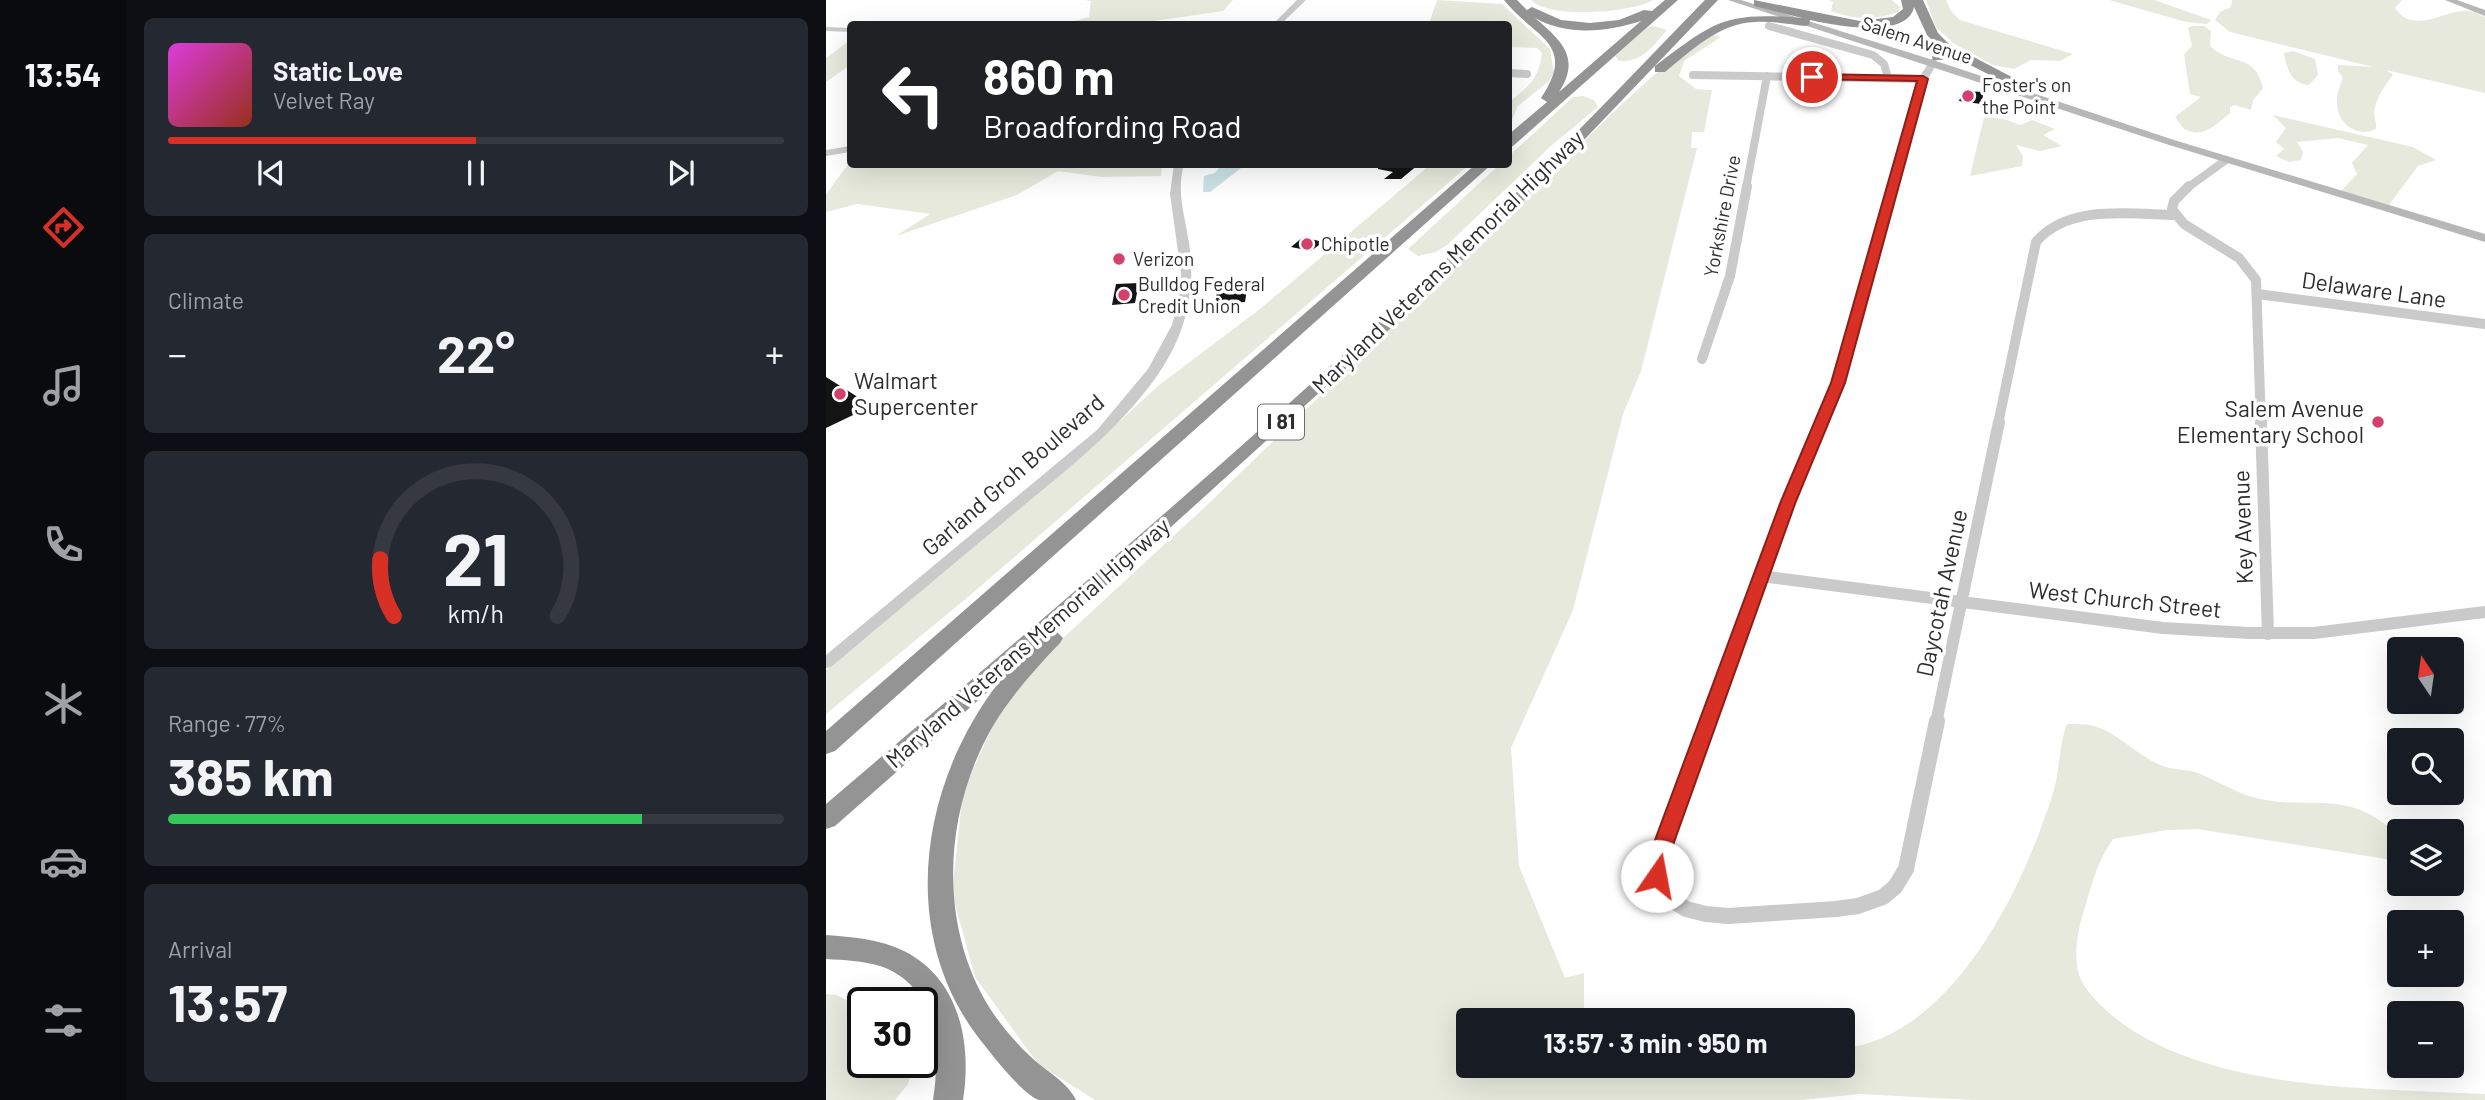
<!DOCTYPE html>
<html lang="en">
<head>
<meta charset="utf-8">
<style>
  :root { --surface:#171b24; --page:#242831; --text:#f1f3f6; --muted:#9ea1a6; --line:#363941; --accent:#d93025 }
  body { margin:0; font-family:Barlow,sans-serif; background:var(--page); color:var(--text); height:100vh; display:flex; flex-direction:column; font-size:26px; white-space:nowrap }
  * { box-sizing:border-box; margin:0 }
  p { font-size:23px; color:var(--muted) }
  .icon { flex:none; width:38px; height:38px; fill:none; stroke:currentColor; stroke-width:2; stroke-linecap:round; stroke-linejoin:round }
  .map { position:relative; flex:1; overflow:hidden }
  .side { display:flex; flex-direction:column; gap:18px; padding:18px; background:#0d0f14; width:700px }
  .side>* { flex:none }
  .top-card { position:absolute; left:21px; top:21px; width:665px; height:147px; border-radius:7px; box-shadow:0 7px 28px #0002; background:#202124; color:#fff; overflow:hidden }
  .needle { width:46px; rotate:347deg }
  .buttons { position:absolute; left:1561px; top:637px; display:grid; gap:14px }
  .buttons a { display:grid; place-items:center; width:77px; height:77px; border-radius:7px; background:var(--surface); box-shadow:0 7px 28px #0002; font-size:35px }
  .speed { position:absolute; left:21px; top:987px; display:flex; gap:14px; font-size:35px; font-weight:700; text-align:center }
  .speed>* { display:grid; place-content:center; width:91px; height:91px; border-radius:50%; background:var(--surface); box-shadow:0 7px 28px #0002; line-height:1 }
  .speed .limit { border:4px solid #111; border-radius:10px; background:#fff; color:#111 }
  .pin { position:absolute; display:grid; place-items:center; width:60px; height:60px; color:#fff; margin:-30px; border:4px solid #fff; border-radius:50%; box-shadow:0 2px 7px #0007 }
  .me { position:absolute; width:77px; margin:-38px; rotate:12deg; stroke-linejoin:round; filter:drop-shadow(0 0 5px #0008) }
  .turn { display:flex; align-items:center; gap:24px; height:147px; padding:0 21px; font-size:32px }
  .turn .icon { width:91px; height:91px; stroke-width:2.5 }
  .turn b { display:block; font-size:49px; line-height:60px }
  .big { font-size:52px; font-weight:700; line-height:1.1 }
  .side .widget { flex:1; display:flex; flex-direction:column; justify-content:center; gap:10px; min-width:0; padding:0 24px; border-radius:10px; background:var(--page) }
  .side .dial { align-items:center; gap:0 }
  .dial svg { height:182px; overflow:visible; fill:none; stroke:var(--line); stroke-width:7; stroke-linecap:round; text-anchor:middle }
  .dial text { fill:var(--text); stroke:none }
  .song { display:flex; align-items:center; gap:21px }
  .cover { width:84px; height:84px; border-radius:10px; background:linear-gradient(135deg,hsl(300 70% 55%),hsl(10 70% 35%)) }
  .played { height:7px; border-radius:4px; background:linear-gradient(90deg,var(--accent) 50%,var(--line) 50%) }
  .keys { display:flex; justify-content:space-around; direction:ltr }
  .heat { display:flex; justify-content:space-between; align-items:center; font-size:38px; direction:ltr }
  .charge { height:10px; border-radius:5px; background:linear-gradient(90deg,#34c759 77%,var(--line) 0) }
  .trip { position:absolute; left:630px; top:1008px; width:399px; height:70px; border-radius:7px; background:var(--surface); box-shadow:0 7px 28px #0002; font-weight:700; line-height:70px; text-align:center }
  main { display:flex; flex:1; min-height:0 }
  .tabs { display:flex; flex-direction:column; width:126px; justify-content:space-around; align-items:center; background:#090b0e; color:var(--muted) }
  .tabs .icon { width:49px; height:49px }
  .tabs .on { color:var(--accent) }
  .tabs b { font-size:32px; color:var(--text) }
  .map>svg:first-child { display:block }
</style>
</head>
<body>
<main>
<nav class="tabs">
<b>13:54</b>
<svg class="icon on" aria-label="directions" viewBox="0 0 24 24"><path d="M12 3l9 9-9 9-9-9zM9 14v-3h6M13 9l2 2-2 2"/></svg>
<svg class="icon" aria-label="music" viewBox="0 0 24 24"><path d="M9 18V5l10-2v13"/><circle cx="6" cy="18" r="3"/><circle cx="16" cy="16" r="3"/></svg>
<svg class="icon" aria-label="phone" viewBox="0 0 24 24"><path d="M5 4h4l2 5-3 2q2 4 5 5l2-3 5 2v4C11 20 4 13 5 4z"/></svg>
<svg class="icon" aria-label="climate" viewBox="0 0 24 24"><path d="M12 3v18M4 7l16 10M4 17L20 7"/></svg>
<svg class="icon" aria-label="car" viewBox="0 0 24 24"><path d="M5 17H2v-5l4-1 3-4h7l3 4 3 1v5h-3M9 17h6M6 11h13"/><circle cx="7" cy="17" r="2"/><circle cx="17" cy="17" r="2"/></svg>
<svg class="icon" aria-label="filters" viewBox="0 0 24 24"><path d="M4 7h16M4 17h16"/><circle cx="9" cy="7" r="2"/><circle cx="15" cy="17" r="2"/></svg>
</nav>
<section class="side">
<div class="widget">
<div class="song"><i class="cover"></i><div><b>Static Love</b><p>Velvet Ray</p></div></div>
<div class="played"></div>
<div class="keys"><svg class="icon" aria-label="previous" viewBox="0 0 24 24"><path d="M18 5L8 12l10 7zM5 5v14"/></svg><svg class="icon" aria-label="pause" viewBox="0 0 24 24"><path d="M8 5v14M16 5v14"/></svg><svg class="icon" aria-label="next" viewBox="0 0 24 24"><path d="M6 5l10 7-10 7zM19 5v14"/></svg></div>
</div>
<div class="widget"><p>Climate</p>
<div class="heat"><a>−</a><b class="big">22°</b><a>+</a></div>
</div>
<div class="widget dial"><svg viewBox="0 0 100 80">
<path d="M14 69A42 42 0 1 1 86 69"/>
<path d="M14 69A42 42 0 0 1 8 44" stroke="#d93025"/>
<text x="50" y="56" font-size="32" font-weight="700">21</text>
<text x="50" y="72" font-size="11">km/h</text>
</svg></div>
<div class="widget"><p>Range · 77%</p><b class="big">385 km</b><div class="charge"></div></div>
<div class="widget"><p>Arrival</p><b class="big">13:57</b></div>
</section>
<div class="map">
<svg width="1659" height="1100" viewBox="0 0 1659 1100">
  <rect width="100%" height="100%" fill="#fff"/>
  <path fill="#e6e9dc" d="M259,0H407L397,11L307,24H237L263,17L265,1Z
    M611,0L676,4L724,49L728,73L723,81L692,106L683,126V102C704,85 712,80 716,53L711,48L683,47L682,24H603Z
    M705,0H827C806,13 722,19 705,0Z
    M1002,0H1066L1074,7L1072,12C1049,20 1028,20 1005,11L1007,2Z
    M1100,0H1120L1125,11L1134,20L1247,54L1234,61L1205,60L1188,69L1167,65L1127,43L1110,27Z
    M1283,0H1328L1385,20L1381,24L1360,22Z
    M1406,0H1576L1569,8C1589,37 1620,8 1643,11C1648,11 1654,15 1659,17V93L1560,70L1567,75C1559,85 1550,98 1548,112C1548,118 1551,123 1550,129C1530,139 1510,122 1511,101C1511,93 1514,85 1517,78L1512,71V65L1547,67L1404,32L1389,20L1394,12L1405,7Z
    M828,26L841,30C826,47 817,62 793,61L789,56L822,27Z
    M1366,26H1378L1385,31L1384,46C1406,67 1429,52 1437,88L1427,100L1425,110L1409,105L1404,107V113C1389,125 1377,139 1358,129L1349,117L1375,97L1364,94L1358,54L1366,46L1362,28Z
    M884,34L895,37L858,61L853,76L870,89L886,90L878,132H866L865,148H871L815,371L797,414L747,610L685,748L693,866L739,978L758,973V1020H642V1066H1017V1048C1117,1039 1187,908 1217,822C1222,809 1227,795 1230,781C1234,761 1234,743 1241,724C1249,724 1260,724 1268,726C1293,733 1312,757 1337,766C1347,770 1359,769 1369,772C1387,778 1404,790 1423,796C1481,814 1522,784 1573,837V855L1566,860L1372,829L1342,830L1287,839C1272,860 1266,883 1259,907C1252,929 1247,953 1253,975C1257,988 1272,1003 1282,1012C1374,1092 1543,1088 1659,1094V1100H1148L1034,1094L975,1100H269L212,1064L149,977L126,893L137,791L171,717L221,653L381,505L795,105L828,75Z
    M24,40V65L0,82V58Z
    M1467,51L1489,59L1492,75L1483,85C1465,84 1461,69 1458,53Z
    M757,96L768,100L772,107L726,145L621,245L610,252L592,256L582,249L673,165L682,164L683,156L747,97Z
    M1447,115L1587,147L1610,160L1592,166L1563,205L1515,191L1531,174L1526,163L1542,145L1512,138L1471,142L1477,152L1475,160L1463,162L1450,156L1458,149L1450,142L1460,128Z
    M1158,117L1178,119L1194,125L1206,120L1229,129L1217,135L1236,146L1214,151L1190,145L1197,156L1196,166L1144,176Z
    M24,162V164L336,165L335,176L275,177L232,171L191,195L70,236L104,214L31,204L0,212V194Z
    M604,165H643L142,597L0,714V670L294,421L332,386L434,309Z
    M0,994L11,995L37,1009V1062H89L82,1084L69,1100H0Z"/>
  <path fill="#cae2e7" d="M396,165H419L384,192H377L378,176L389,173Z"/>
  <path fill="#141414" d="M1137,91L1158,92L1155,104L1133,101Z
    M552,164H593L575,179H558L567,172L552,169Z
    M477,237L497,242L485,251L465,247Z
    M313,283L309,303L286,305L290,284Z
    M422,283L419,302L389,304L392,285Z
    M0,377L46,406L0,428Z"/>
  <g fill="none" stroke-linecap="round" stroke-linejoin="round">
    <path stroke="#cacaca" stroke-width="8" d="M943,26L1047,55L1058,64L1062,78
      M682,73L701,74
      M867,75L1097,79
      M920,188L941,76
      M1067,188L1097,79L1107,63
      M1361,188L1400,160"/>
    <path stroke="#cacaca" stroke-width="10" d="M1363,186L1348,201L1346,209L1358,224L1413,258L1430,280L1435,424
      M1431,294L1659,324
      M876,359L904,276L921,186
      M995,424L1012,383L1067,186
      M1172,424L1210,242C1242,204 1304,214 1349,215"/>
    <path stroke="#cacaca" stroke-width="12" d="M1435,422L1442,634
      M935,576L1337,628L1423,633H1488L1659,612
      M882,723L963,501L996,422
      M1110,723L1173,422"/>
    <path stroke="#cacaca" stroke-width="16" d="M883,721L832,859L835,883L845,899L860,909L880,914L902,916L1010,909L1032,906L1057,897L1069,887L1080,869L1111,721"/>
    <path fill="#cacaca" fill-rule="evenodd" d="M471,0H480L455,24H447Z
      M0,27L24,28V32L0,31Z
      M24,146V152L0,156V150Z
      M348,164H358C350,192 359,216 363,243C367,270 366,295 358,321C334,404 235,473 172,527C116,573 61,620 5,667L0,668V655L271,430L322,369L346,325L353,300L355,273L344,194Z"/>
    <path fill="#b7b7b7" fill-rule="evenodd" d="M902,0H915L1110,61L1348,140L1659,234V242L1340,144Z
      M1619,0H1631L1659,10V16Z"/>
    <path fill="#949494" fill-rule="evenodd" d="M678,0H691L701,10L706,7L735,20L764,23L793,20L818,10L826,11L839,0H852L687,146L682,147V135L721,102L715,98C752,43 708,38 678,0ZM709,18C741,36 781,32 815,21L733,92C755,58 736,41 709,18Z
      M879,0H892L733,166L598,298L230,631L237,638L234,643C209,669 185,696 167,726C116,814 111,931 169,1016C179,1030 192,1045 204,1056C219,1071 241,1081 250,1100C240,1100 222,1100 213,1100C198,1095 170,1060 160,1047C70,940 92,787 173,682L9,826L0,829V804C226,611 454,419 669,213C741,144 810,71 879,0Z
      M928,0L1034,21L1067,17L1077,9L1075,0H1097L1112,33L1123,44L1199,84L1192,88L1187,87L1121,53L1117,60H1107L1106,57L1112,47L1101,35L1088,7C1081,40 1007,25 984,20L983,25L979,26C963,24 946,21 929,22C893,23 865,51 839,72H829V66C890,20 899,12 976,18L928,6Z
      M650,164H666L9,751L0,754V731Z
      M0,935C26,937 54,939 78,951C134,979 146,1044 137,1100H107C115,1051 111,985 54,966C37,961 18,960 0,959Z"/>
  </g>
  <path fill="#d93025" stroke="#8d1f18" stroke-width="2" d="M986,74L1097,76L1102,79L1019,383L970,501L842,859L838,882L831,884L824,882L821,876L822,859L955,501L1005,383L1091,81L983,79L981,77Z"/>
  <g fill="#d3406b" stroke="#fff" stroke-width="2.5">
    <circle cx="1142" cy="96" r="7"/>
    <circle cx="481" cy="244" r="7"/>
    <circle cx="293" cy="259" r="7"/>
    <circle cx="298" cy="295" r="7"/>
    <circle cx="14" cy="394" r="7"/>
    <circle cx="1552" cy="422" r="7"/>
  </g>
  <g text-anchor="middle" stroke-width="7" stroke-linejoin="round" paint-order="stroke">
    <g font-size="19" fill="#2d2d2d" stroke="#fff">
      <text transform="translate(1091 40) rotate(18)" y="7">Salem Avenue</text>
      <text transform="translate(896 216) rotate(-79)" y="7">Yorkshire Drive</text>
    </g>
    <g font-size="19" fill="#2d2d2d" stroke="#fff" text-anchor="start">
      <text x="1156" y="92">Foster's on<tspan x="1156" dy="22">the Point</tspan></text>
      <text x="495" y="251">Chipotle</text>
      <text x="307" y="266">Verizon</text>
      <text x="312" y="291">Bulldog Federal<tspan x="312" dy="22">Credit Union</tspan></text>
    </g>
    <rect fill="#fff" stroke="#6c6c6c" stroke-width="2" x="432" y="404.5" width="46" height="35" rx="5"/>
    <g font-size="21" font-weight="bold" fill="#2d2d2d">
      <text x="455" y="429">I 81</text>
    </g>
    <g font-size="23" fill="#2d2d2d" stroke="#fff">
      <text transform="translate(622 262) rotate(-44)" y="8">Maryland Veterans Memorial Highway</text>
      <text transform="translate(1548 290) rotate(8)" y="8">Delaware Lane</text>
      <text transform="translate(187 475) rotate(-41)" y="8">Garland Groh Boulevard</text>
      <text transform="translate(1417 527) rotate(-92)" y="8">Key Avenue</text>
      <text transform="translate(1116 593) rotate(-78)" y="8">Daycotah Avenue</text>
      <text transform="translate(1299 600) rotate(6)" y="8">West Church Street</text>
      <text transform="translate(202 643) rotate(-41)" y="8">Maryland Veterans Memorial Highway</text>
    </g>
    <g font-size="23" fill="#2d2d2d" stroke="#fff" text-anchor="start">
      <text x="28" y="389">Walmart<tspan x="28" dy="26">Supercenter</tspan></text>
      <text x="1538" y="417" text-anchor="end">Salem Avenue<tspan x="1538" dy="26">Elementary School</tspan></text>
    </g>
  </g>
</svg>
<div class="buttons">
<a><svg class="needle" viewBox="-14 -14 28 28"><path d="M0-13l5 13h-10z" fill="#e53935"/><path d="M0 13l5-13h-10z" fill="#9ea1a6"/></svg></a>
<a><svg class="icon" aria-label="search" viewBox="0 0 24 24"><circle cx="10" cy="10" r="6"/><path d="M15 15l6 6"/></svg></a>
<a><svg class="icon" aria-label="layers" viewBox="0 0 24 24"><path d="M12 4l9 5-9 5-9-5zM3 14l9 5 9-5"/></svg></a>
<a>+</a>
<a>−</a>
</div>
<div class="speed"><div class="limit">30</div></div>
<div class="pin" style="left:986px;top:77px;background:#d93025"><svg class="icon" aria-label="arrive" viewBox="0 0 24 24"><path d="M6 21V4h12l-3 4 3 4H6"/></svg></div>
<svg class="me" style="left:831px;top:876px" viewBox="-20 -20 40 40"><circle r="19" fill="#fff"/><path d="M0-13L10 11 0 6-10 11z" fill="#d93025"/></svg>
<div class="trip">13:57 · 3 min · 950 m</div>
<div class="top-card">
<div class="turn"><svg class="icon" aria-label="left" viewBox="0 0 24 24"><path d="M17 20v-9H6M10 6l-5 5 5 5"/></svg><div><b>860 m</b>Broadfording Road</div></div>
</div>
</div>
</main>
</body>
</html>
